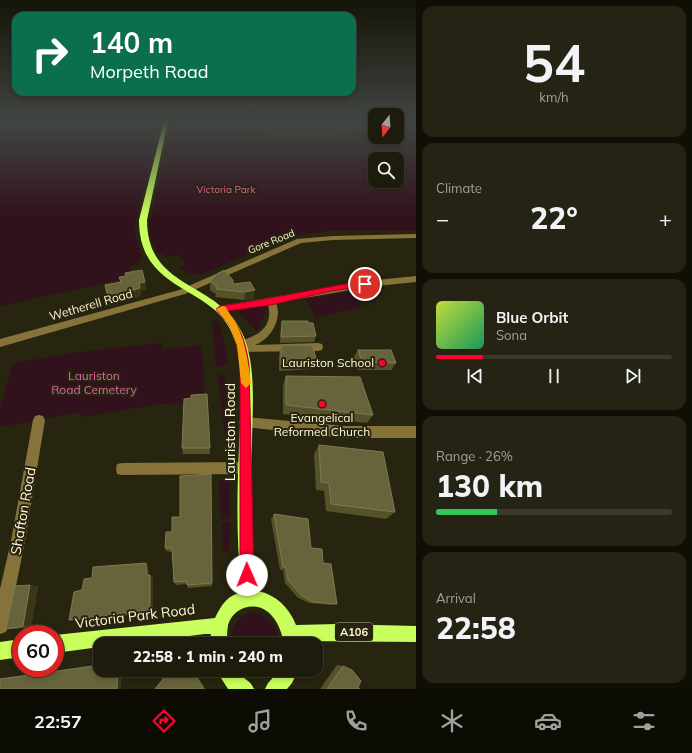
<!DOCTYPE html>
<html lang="en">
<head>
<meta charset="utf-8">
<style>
  :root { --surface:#1d1b0b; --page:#252414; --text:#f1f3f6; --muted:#a0a19d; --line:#3b392c; --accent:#ff0131 }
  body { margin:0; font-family:Mulish,sans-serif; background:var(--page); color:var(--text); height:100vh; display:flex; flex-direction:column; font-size:15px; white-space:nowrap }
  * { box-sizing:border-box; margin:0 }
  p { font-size:13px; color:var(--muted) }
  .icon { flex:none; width:22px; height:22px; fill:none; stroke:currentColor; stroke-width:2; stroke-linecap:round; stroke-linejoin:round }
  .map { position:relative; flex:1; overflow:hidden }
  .panel { display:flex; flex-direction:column; gap:6px; padding:6px; background:#100f06; width:276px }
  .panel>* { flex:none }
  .banner { position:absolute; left:12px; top:12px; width:344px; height:84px; border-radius:12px; box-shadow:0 2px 6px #0003,0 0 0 1px var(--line); background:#0b6e4f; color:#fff; overflow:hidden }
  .needle { width:26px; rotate:197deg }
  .controls { position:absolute; left:368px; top:108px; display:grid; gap:8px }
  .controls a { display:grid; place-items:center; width:36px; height:36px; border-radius:8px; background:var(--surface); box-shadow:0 2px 6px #0003,0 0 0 1px var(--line); font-size:20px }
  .speed { position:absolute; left:12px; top:625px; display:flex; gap:8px; font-size:20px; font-weight:700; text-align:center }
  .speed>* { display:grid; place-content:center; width:52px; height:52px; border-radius:50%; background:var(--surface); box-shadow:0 2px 6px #0003,0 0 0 1px var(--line); line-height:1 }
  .speed .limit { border:6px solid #d22; background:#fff; color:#111 }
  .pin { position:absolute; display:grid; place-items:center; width:34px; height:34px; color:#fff; margin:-17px; border:2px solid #fff; border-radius:50%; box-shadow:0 1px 4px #0007 }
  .me { position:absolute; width:44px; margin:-22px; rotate:359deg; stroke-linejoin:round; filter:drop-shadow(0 0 3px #0008) }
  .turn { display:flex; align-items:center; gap:14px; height:84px; padding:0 12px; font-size:18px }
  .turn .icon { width:52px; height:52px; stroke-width:2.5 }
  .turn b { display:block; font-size:28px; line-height:34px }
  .big { font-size:30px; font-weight:800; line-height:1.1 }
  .panel .tile { flex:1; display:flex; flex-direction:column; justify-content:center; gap:6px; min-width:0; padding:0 14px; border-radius:12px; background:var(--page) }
  .panel .dial { align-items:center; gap:0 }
  .dial b { font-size:52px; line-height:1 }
  .song { display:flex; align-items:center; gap:12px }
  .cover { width:48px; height:48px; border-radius:6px; background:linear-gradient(135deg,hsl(70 70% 55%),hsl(150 70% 35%)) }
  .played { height:4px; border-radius:2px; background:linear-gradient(90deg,var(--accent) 20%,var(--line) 20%) }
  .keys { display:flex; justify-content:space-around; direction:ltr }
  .heat { display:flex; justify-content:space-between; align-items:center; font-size:22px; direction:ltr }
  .charge { height:6px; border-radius:3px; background:linear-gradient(90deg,#34c759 26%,var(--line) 0) }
  .trip { position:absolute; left:93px; top:637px; width:230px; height:40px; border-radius:12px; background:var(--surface); box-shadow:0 2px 6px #0003,0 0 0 1px var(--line); font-weight:800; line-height:40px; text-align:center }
  .dock { display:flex; height:64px; justify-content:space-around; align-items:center; background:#0c0b04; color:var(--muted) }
  .dock .icon { width:28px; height:28px }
  .dock .current { color:var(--accent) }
  .dock b { font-size:18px; color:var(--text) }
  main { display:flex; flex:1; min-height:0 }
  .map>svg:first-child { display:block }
</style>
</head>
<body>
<main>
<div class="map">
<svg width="416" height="689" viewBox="0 0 416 689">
  <rect width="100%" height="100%" fill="#27240f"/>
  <path fill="#31121c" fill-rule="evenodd" d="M0,121H162L134,229L141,257L137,264L129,267L133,277L0,306Z
    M171,121H375V137H397V121H416V231H327L300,235L265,247L203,274C193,275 186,273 178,268L186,265L178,255L168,257L157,252L152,243L149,228ZM375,159H397V181H375Z
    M350,292L362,307L315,317L306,299Z
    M268,306L257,331L236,309Z
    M212,321H216L219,323L225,346L228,365L216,367Z
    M162,343L163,349L202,346L205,402L159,404L81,417V412L0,427V408L13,363L79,352Z
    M218,375H226L234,453H227Z
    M221,480H230V519L221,518L219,482Z
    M222,523H231L228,552L223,551Z
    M248,613C267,611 278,626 280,644H231C231,630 235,619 248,613Z"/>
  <path fill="#451f0a" d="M234,121H306C314,127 338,129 348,124L341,121H375V127L370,128L375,131V136L359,134L329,136L317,140H298L227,128V124Z"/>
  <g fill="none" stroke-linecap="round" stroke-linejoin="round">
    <path fill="#86733a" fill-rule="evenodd" d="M416,234V238L333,240L301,243L185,294L0,347V339L179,290L297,239L333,236Z
      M416,276V282L367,287L276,303C283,319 270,340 255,345L318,343L322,344L323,347L322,350L318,351L238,352L236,345L237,342C256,337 274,328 268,305L220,312L215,309L220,306L367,281Z
      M39,415L43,416L45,420L25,541L8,626L6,632L0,634V589L11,541L33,420L35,416Z
      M245,417L345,426H416V438H345L245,427L241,426L239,422L241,418Z
      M245,462L250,463L251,468L250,473L245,474L122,475L117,474L116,469L117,464L122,463Z"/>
    <path fill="#c8ff5c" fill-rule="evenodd" d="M164,121H168L147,220C147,292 221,280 244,337C257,371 252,411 252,446C251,494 251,543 258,591C276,595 289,607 296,625L336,624L416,626V642L301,641L302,644H284C282,634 279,624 272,616C259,600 234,605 228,625C227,631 227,638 227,644H209L211,634H205L125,644H100V647L55,653V635L215,618C221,605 228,595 242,592C236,544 237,495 239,447C240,411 246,373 234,338C216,284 139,295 139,220Z
      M21,639V657L0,660V642Z
      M216,670H235C242,679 250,679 254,689H228Z
      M280,670H298L292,683L287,689H265L268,683Z"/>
  </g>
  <path fill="#555128" d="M210,281L233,284L254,299L244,300L215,297L216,294L210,290Z
    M282,321L309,323L316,336L314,342L280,343L281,326Z
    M281,347L317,361L314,369L279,371V355Z
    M358,350L396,363L391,370H358L353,358Z
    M286,376L373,415L367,423L283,414V385Z
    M319,445L395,512L386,519L326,511L324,491L316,490L314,454Z
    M182,448H210V454H183Z
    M211,474L212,586L188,588L187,584L176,585L174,582L172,552L166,551L165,548L172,532L180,517Z
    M274,514L311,548L323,563L337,604L332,605L309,603L297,597L285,583L283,570H280L271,519Z
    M149,567V575H150L153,578V612L75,621L69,620L82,590L92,578Z
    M30,585L38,587L31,627L15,629H6Z
    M337,665L343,666L360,689H320Z"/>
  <path fill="#3b3716" d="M145,282L147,290L141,291V296L110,306L108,298L139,283Z
    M255,290L254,299L244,300L245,292Z
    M146,563L149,567V578L147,575Z
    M150,575L153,578V612L150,610Z
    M30,585L38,587L31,627L23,626Z
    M118,670H122L121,689H117Z
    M192,670H194L206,689H204Z"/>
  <path fill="#67633b" stroke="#7f7a53" d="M142,270L145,282L139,283L140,288L108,298L105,285L121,282L119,277L126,276L125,273Z
    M224,270L233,280V284L250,282L255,290L245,292L216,289L217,287L210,281L217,274Z
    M282,321H308L309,323H313L316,336L281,337Z
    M284,345H312L317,361L281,364V347Z
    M358,350H391L396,363L362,362Z
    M286,376L360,377L373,415L286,405Z
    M207,394L210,448H182L184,399L191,398V395Z
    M319,445L383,452L395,512L331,504L329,483L321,482Z
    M211,474L212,583L187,585V581L174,582L172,548H165L166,532H172V517H180V476Z
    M274,514L308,519L311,548L322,549L323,563L331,564L337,604L313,602L301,595L288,580L286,567H283Z
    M146,563L147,575H150V610L69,620L74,592L82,590L84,579L92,578L93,567Z
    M30,585L23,626L6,629L15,586Z
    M100,665V670H118L117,689H0V679Z
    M343,666L352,670L361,681L358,687L360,689H327Z
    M170,670H192L204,689H155Z"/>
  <linearGradient id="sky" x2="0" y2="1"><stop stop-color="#151408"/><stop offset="0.56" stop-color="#414542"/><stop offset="1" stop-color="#414542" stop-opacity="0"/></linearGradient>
  <rect width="416" height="217" fill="url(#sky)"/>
  <path fill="#ff0131" stroke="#a60120" d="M365,281L369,284L368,286L331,291L271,305L227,311C241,327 246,344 249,365L254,575L252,580L247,582L242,580L240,575V365C238,352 236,336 229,325C225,319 220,315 216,309L220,306C269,300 316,288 365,281Z"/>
  <path fill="#f59e0b" d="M223,306L226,307C228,313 234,318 237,325C246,344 248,363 251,383L246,388L241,383L237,345L229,325L216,309Z"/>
  <g fill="#ff0131" stroke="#27240f" stroke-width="1.5">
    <circle cx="382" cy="363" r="4"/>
    <circle cx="322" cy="404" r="4"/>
  </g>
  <g text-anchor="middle" stroke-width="4" stroke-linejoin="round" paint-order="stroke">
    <g font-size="10" fill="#e060a5" stroke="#27240f">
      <text x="226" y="193">Victoria Park</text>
    </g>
    <g font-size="10" fill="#fff8d5" stroke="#27240f">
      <text transform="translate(271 241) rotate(-22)" y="4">Gore Road</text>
    </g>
    <rect fill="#27240f" stroke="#beb89a" stroke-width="1" x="335" y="623" width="38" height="18" rx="3"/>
    <g font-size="11" font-weight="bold" fill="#fff8d5">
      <text x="354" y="636">A106</text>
    </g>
    <g font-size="12" fill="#fff8d5" stroke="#27240f">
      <text transform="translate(91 305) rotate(-16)" y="4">Wetherell Road</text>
    </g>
    <g font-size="12" fill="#fff8d5" stroke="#27240f" text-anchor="end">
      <text x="374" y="367">Lauriston School</text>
      <text x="322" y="422" text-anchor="middle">Evangelical<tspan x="322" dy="14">Reformed Church</tspan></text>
    </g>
    <g font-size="12" fill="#e060a5" stroke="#27240f">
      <text x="94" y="380">Lauriston<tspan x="94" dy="14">Road Cemetery</tspan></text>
    </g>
    <g font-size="14" fill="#fff8d5" stroke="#27240f">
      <text transform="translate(230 432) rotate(-90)" y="5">Lauriston Road</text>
      <text transform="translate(23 511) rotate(-80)" y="5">Shafton Road</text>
      <text transform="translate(135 616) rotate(-7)" y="5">Victoria Park Road</text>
    </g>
  </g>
</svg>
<div class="controls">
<a><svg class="needle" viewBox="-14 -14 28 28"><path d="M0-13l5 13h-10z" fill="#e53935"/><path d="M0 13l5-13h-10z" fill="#a0a19d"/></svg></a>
<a><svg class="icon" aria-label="search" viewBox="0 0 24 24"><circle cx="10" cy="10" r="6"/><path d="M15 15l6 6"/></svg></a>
</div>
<div class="speed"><div class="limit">60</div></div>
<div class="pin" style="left:365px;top:284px;background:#d93025"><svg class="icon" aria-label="arrive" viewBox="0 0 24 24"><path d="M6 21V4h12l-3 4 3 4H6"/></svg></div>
<svg class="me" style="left:247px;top:575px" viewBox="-20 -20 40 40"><circle r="19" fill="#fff"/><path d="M0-13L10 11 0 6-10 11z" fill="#ff0131"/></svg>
<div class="trip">22:58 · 1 min · 240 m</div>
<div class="banner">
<div class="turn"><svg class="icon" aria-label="right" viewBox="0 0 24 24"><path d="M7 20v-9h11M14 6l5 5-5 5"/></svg><div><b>140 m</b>Morpeth Road</div></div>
</div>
</div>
<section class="panel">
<div class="tile dial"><b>54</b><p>km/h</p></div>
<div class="tile"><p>Climate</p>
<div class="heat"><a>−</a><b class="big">22°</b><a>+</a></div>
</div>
<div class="tile">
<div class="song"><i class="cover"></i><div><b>Blue Orbit</b><p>Sona</p></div></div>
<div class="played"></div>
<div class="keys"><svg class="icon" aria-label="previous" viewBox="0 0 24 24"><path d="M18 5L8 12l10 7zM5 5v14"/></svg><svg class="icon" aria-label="pause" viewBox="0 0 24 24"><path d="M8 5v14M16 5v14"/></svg><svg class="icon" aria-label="next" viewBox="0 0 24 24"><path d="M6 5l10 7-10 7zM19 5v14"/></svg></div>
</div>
<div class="tile"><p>Range · 26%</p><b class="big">130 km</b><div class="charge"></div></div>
<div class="tile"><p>Arrival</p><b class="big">22:58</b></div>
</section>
</main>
<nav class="dock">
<b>22:57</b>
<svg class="icon current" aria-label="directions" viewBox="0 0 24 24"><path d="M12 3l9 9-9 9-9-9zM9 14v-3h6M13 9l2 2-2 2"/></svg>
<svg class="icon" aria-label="music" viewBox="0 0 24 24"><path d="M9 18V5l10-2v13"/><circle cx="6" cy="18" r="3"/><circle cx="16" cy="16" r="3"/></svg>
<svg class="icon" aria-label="phone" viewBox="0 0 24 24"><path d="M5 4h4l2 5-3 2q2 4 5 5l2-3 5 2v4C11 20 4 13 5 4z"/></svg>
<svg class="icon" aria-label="climate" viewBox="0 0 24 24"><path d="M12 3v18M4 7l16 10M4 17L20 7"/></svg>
<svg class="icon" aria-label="car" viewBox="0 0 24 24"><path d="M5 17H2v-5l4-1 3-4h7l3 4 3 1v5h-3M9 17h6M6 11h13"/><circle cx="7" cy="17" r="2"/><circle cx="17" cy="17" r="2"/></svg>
<svg class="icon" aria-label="filters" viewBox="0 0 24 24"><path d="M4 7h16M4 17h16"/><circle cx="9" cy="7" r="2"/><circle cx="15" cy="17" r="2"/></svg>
</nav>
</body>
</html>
